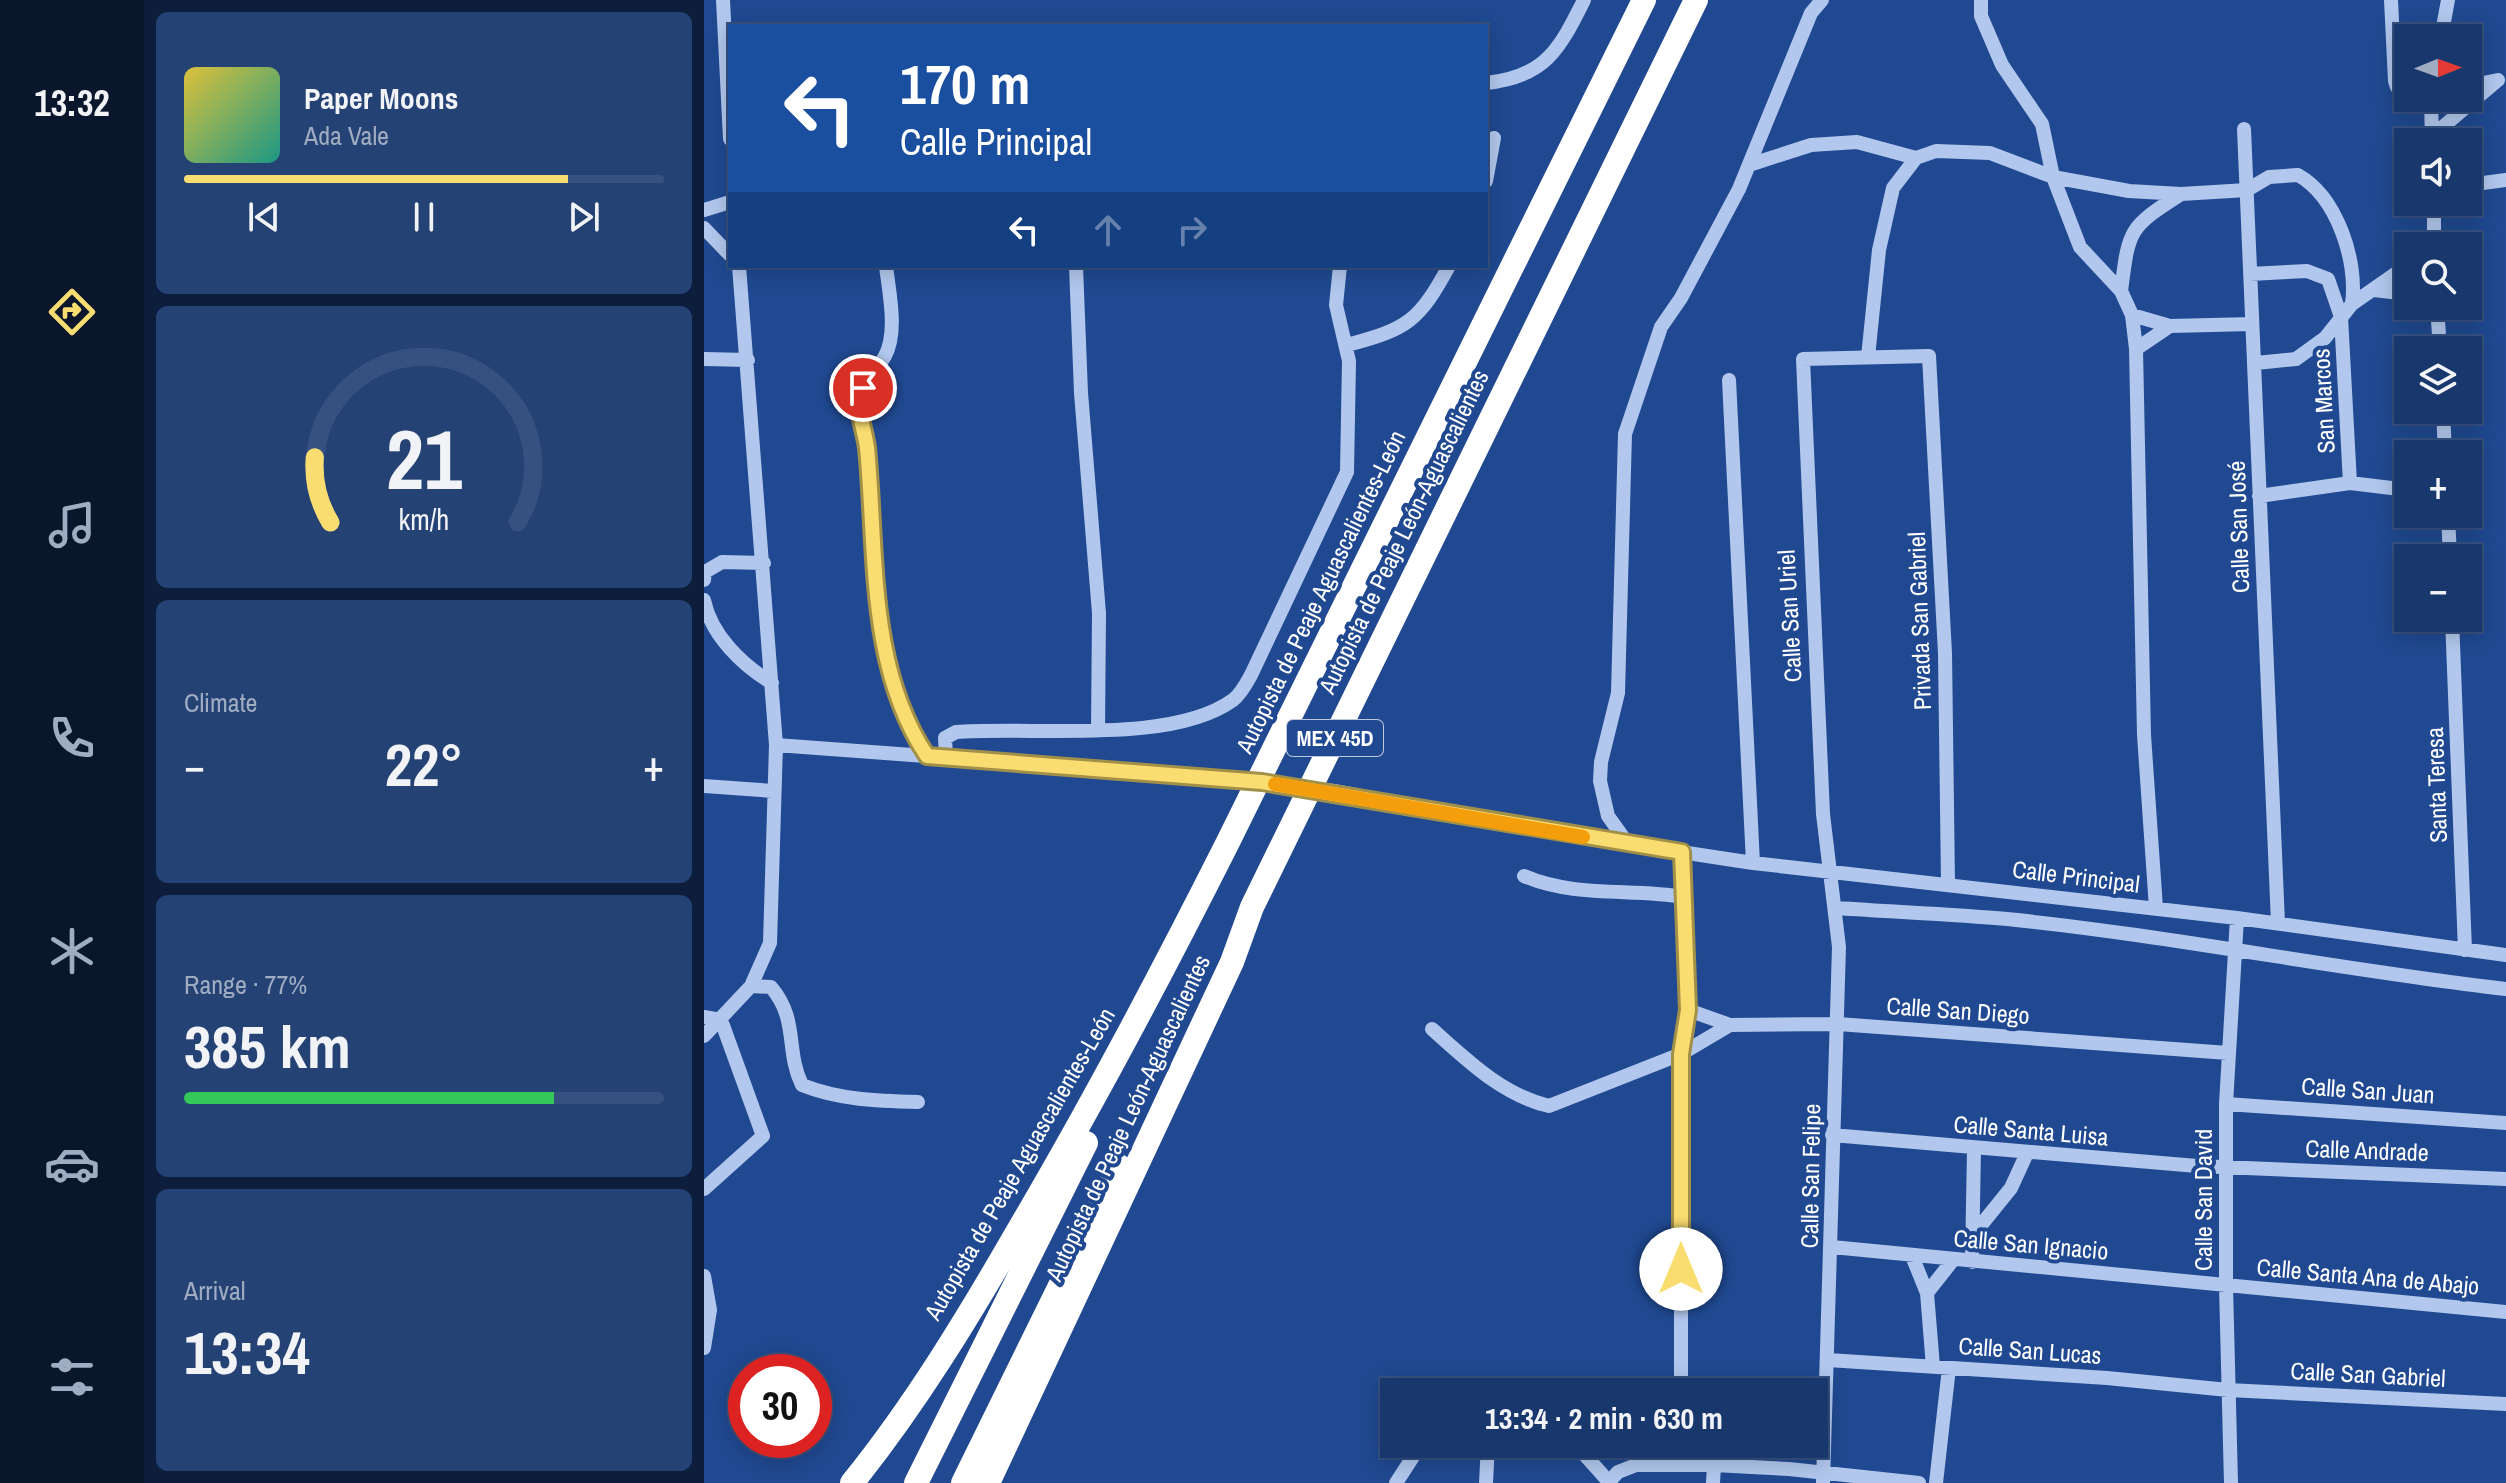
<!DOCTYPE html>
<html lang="en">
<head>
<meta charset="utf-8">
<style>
  :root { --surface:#18376d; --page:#254275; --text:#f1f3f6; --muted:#9facc2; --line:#365180; --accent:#fadd71 }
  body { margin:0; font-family:"Archivo Narrow",sans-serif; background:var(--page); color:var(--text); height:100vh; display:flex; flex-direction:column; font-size:30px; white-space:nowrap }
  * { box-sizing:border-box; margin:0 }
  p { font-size:26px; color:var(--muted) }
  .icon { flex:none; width:44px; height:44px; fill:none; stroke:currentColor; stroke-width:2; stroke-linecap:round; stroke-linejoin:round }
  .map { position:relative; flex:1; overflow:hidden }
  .panel { display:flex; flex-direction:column; gap:12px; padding:12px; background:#0d1e3c; width:560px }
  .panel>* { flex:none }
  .banner { position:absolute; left:24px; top:24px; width:760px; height:244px; border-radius:0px; box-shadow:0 4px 20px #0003,0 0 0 2px var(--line); background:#1a4fa0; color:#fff; overflow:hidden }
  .needle { width:52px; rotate:89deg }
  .buttons { position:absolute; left:1690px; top:24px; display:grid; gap:16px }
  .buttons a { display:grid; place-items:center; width:88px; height:88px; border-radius:0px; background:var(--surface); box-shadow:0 4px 20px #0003,0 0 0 2px var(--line); font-size:40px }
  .speed { position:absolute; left:24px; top:1354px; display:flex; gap:16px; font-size:40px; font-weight:700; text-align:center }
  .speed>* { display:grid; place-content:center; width:104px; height:104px; border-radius:50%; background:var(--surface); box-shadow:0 4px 20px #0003,0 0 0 2px var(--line); line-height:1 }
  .speed .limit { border:12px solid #d22; background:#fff; color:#111 }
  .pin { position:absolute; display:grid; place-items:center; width:68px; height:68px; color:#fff; margin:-34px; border:4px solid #fff; border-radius:50%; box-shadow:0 2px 8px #0007 }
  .me { position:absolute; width:88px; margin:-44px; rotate:0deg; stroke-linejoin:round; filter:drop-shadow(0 0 6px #0008) }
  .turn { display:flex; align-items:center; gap:28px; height:168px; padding:0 40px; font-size:36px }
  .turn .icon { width:104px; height:104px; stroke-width:2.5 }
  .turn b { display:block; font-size:56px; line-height:68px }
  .lanes { display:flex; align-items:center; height:76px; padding:0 40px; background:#0003; justify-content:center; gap:40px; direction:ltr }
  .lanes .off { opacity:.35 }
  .big { font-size:60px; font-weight:700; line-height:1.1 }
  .panel .tile { flex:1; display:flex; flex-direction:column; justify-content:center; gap:12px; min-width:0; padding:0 28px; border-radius:12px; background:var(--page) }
  .panel .dial { align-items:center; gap:0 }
  .dial svg { height:208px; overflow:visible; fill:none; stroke:var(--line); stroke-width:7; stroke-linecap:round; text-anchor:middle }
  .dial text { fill:var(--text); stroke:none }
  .song { display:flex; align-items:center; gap:24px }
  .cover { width:96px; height:96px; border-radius:12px; background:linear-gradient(135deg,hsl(50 70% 55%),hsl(170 70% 35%)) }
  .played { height:8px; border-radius:4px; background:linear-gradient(90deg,var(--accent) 80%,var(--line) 80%) }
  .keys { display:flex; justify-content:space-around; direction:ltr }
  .heat { display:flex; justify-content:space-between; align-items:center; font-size:44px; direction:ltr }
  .charge { height:12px; border-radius:6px; background:linear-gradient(90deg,#34c759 77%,var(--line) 0) }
  .trip { position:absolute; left:676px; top:1378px; width:448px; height:80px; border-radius:0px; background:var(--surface); box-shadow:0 4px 20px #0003,0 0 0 2px var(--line); font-weight:700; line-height:80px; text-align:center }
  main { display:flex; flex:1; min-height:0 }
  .dock { display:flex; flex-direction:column; width:144px; justify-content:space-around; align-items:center; background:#0a162c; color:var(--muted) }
  .dock .icon { width:56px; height:56px }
  .dock .selected { color:var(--accent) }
  .dock b { font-size:36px; color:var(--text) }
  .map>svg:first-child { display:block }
</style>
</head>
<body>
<main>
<nav class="dock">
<b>13:32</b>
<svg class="icon selected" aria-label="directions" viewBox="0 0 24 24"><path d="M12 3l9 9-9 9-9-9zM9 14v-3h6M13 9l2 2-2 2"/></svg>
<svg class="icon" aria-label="music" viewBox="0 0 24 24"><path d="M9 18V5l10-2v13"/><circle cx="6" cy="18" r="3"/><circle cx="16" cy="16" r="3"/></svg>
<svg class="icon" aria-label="phone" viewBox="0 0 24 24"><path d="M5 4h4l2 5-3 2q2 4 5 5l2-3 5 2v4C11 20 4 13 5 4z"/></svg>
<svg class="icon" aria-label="climate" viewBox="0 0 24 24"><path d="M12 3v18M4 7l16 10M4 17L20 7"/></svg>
<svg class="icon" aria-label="car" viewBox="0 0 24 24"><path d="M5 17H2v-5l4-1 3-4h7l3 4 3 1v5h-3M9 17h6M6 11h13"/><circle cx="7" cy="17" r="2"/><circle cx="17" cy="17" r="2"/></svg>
<svg class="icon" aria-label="filters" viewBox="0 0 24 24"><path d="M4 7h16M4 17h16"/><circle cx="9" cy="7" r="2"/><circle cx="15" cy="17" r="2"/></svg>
</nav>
<section class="panel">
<div class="tile">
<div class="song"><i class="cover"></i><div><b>Paper Moons</b><p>Ada Vale</p></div></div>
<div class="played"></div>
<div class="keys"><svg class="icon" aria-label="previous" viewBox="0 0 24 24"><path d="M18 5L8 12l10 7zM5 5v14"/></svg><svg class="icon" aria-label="pause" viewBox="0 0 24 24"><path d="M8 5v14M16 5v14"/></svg><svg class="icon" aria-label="next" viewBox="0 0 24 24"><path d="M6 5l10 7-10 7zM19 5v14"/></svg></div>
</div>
<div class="tile dial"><svg viewBox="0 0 100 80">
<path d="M14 69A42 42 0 1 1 86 69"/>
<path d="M14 69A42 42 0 0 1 8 44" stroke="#fadd71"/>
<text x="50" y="56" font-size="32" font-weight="700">21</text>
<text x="50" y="72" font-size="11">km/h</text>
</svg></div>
<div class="tile"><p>Climate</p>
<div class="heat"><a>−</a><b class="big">22°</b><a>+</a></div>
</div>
<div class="tile"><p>Range · 77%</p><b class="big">385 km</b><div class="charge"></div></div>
<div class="tile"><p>Arrival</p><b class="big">13:34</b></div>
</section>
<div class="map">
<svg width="1802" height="1483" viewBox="0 0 1802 1483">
  <rect width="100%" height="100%" fill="#204991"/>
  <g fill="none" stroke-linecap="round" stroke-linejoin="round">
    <path stroke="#b1c7ed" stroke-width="14" d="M19,0L26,139
      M1277,0V16L1298,65L1338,124L1349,177L1376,247L1417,291L1428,315L1432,349L1440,735L1452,908
      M1687,0L1691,81L1693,87L1704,92
      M1737,38L1744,0
      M782,83C841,77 855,50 880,0
      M1764,86L1794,80
      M1727,98L1728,142
      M1540,129L1574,923
      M1728,136L1794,80
      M1045,165L1107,145L1153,142L1212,158L1232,151L1286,153L1349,177L1425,191L1477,194L1543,190L1565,177L1594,175C1633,197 1654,261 1648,304
      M782,181L790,138
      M1764,185L1802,180
      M1730,202V246
      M0,210L26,202
      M0,228L26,255
      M182,266C185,292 194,332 181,356C172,372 157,384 155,403C153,419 162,435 163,451C169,552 164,669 223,756
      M372,266L377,393L395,613L394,730
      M1546,274L1603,271L1624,279L1637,317L1646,483
      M1670,290L1704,294
      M1417,291C1425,229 1424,228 1477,194
      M1733,306L1736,350
      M1428,315L1466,326L1548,324
      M643,345C704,329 715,321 745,266
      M1432,349L1466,326
      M1164,357L1175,250L1189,188L1212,158
      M0,359L44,360
      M1552,363L1592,359L1621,338L1648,304L1704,265
      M1025,380L1049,863
      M1739,410L1741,454
      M1555,496L1646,483L1704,490
      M1744,514L1746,558
      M0,580L1,572L18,562L60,563
      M0,600C7,635 38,665 68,683
      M1748,618L1761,950
      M72,745L534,779
      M242,757L241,738L252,732C328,726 467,745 529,700C537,694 542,684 547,675L643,472L645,361L632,305L636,266
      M0,786L69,791
      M630,791L872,836L1049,863L1533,918L1802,955
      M924,844L904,816L896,781L897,762L914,693L921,434L957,327L977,298L1035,189L1107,13L1118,0
      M820,876C871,898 927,888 980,897
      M1133,908C1189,912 1246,914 1303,919C1470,936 1635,970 1802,989
      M47,986L67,987C95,1020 81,1050 98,1085C135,1100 175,1101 214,1102
      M984,1010L1026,1025L1134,1024L1524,1053
      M0,1017L17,1020L59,1136L0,1189
      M728,1029C763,1060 798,1095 845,1106L977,1054L1026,1025
      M0,1036L47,986L66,943L72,745L35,266
      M1522,1104L1802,1123
      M1128,1135L1493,1166L1802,1179
      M1269,1235L1307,1188L1323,1153
      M1128,1247L1802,1312
      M1208,1256L1223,1293L1229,1367
      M1268,1262L1270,1149
      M0,1276L6,1310L0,1348
      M1223,1293L1249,1260
      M1124,1360L1403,1378L1524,1390L1802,1404
      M977,1392V1054L984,1010L978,852
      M871,1444L905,1482
      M977,1465V1444
      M692,1483L714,1449L736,1444
      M782,1483L784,1444
      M904,1483L914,1472L932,1465H1010L1085,1469L1215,1483
      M1009,1483L1010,1465
      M1119,1483L1135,947L1119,814L1099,359L1225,356L1241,653L1244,884
      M1232,1483L1245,1368
      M1527,1483L1522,1286V1104L1533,918"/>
    <path stroke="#fff" stroke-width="24" d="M148,1483C211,1405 265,1316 315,1229C390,1102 458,973 524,842C665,562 800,280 940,0
      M212,1483L382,1143
      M259,1483L415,1166
      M284,1483L528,962L548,907L992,0"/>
    <path stroke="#b1c7ed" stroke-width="14" d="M534,779L630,791"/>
  </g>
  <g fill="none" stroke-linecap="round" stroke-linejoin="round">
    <defs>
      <path id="route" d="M159,388C151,410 160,426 163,448C173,551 163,666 223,756L558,782L978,852L984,1010L977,1054V1269"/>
    </defs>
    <use href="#route" stroke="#a29049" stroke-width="20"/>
    <use href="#route" stroke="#fadd71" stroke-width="14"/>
    <path stroke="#f59e0b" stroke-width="14" d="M571,784L879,837"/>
  </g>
  <g text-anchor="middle" stroke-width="8" stroke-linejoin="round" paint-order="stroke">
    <rect fill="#204991" stroke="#bcc8de" stroke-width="2" x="583" y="720" width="96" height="36" rx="6"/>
    <g font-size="22" font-weight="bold" fill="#fff">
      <text x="631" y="746">MEX 45D</text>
    </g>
    <g font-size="24" fill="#fff" stroke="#204991">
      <text transform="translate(1620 401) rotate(-93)" y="8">San Marcos</text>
      <text transform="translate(1535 527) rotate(-92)" y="8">Calle San José</text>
      <text transform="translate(700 532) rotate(-64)" y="8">Autopista de Peaje León-Aguascalientes</text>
      <text transform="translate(617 592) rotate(-64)" y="8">Autopista de Peaje Aguascalientes-León</text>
      <text transform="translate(1086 616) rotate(-93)" y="8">Calle San Uriel</text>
      <text transform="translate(1216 621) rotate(-92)" y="8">Privada San Gabriel</text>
      <text transform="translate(1733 785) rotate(-92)" y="8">Santa Teresa</text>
      <text transform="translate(1372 877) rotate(7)" y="8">Calle Principal</text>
      <text transform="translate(1254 1011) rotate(4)" y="8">Calle San Diego</text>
      <text transform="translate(1664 1091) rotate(4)" y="8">Calle San Juan</text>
      <text transform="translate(424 1118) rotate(-65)" y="8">Autopista de Peaje León-Aguascalientes</text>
      <text transform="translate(1327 1131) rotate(5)" y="8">Calle Santa Luisa</text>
      <text transform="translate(1663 1151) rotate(2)" y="8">Calle Andrade</text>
      <text transform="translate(316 1164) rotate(-60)" y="8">Autopista de Peaje Aguascalientes-León</text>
      <text transform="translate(1107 1176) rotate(-89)" y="8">Calle San Felipe</text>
      <text transform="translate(1500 1200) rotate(-90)" y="8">Calle San David</text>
      <text transform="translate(1327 1245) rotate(5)" y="8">Calle San Ignacio</text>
      <text transform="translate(1664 1277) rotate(5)" y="8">Calle Santa Ana de Abajo</text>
      <text transform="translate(1326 1351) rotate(4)" y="8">Calle San Lucas</text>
      <text transform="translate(1664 1375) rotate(3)" y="8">Calle San Gabriel</text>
    </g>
  </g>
</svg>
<div class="buttons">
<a><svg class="needle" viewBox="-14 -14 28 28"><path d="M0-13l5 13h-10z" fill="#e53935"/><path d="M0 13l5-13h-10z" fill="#9facc2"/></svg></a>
<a><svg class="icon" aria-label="sound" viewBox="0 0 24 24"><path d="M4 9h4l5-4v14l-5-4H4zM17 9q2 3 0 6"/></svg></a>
<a><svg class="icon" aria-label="search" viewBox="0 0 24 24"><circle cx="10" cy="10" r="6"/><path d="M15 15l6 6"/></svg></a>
<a><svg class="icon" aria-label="layers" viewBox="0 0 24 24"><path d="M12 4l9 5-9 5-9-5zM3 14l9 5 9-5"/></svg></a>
<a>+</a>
<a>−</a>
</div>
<div class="speed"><div class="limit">30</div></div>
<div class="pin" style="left:159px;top:388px;background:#d93025"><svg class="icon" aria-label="arrive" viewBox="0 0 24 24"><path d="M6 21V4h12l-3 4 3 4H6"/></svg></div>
<svg class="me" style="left:977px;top:1269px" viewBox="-20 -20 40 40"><circle r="19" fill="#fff"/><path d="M0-13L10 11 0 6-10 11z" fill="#fadd71"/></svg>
<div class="trip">13:34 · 2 min · 630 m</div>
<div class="banner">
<div class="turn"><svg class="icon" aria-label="left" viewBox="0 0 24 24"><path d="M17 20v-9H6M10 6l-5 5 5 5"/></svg><div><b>170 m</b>Calle Principal</div></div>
<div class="lanes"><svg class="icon" aria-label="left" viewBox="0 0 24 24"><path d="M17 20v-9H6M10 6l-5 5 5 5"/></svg><svg class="icon off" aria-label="ahead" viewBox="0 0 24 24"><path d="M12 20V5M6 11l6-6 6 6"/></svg><svg class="icon off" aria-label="right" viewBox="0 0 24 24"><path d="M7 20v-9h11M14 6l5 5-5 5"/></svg></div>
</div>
</div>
</main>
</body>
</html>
